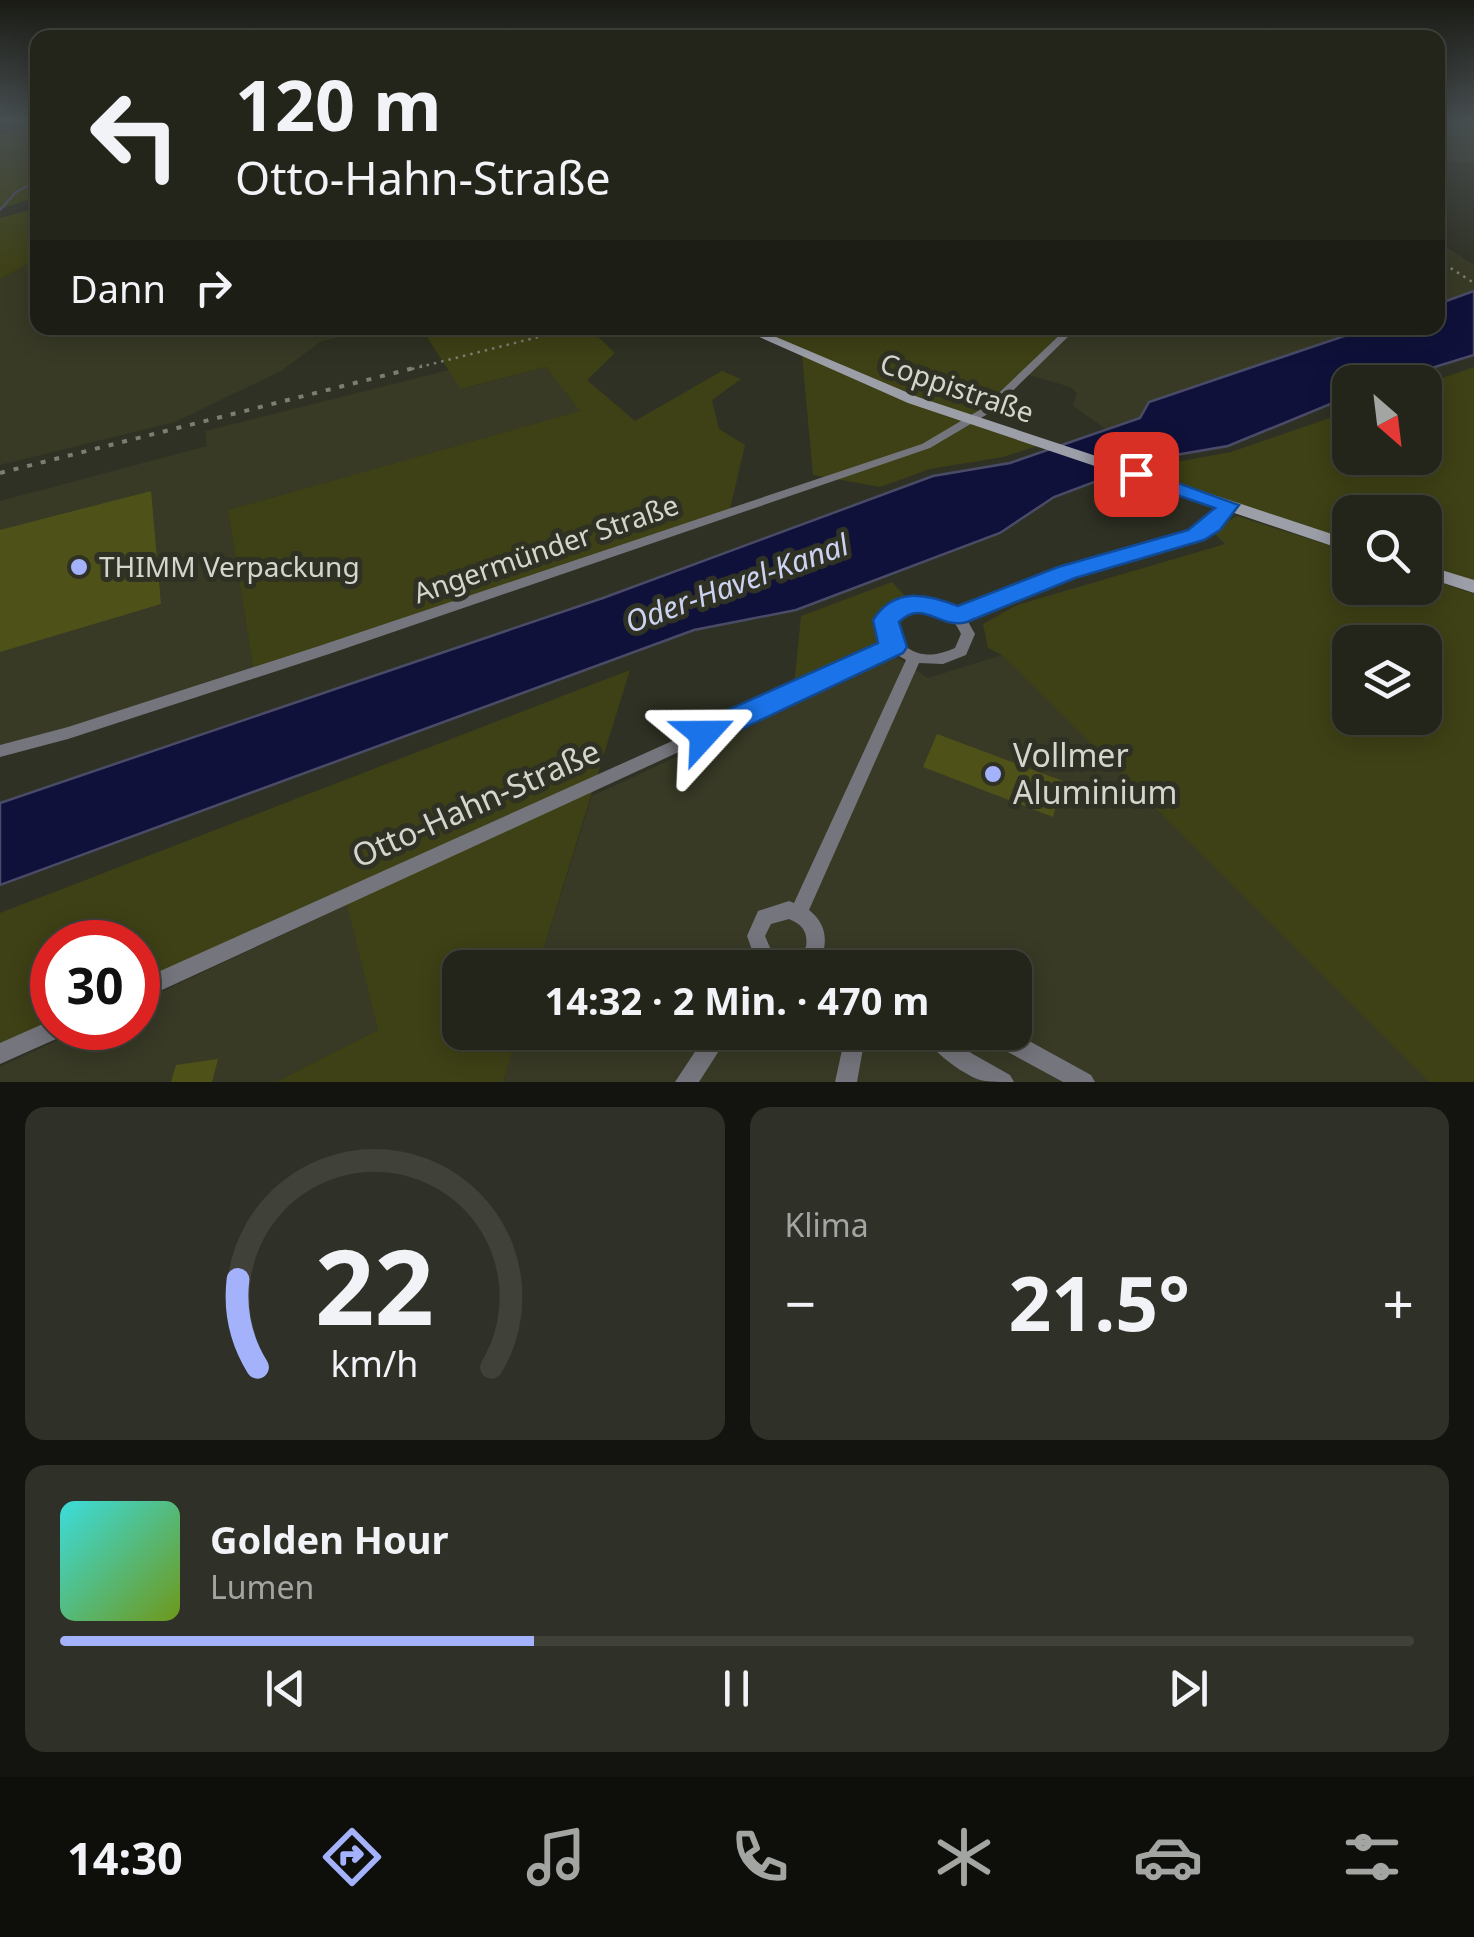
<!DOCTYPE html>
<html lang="de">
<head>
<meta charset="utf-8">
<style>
  :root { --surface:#23251b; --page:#2f3128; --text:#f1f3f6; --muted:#a3a5a3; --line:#40423a; --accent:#a4b2fc }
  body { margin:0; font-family:"Noto Sans",sans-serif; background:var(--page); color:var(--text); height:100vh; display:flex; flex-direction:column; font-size:38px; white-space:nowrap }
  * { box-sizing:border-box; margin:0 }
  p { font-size:32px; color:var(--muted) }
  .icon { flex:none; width:55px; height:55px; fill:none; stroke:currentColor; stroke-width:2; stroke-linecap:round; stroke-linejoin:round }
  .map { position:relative; height:1082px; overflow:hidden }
  .sheet { display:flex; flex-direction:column; gap:25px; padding:25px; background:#13140f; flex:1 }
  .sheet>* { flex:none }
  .top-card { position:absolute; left:30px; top:30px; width:1415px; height:305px; border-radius:20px; box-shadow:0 5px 25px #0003,0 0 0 2px var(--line); background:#23251b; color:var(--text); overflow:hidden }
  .needle { width:65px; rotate:152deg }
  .buttons { position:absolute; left:1332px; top:365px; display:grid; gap:20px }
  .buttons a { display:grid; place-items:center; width:110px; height:110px; border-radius:20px; background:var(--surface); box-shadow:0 5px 25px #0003,0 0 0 2px var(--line); font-size:50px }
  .speed { position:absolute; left:30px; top:920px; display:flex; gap:20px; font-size:50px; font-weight:700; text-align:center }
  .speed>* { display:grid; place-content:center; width:130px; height:130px; border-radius:50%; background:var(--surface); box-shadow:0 5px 25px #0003,0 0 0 2px var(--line); line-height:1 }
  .speed .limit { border:15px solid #d22; background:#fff; color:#111 }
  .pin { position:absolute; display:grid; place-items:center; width:85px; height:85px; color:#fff; margin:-42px; border-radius:20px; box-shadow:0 5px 15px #0006 }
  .me { position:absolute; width:110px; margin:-55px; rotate:66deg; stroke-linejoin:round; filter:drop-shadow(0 0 8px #0008) }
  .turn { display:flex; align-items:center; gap:35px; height:210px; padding:0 40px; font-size:45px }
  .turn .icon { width:130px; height:130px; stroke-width:2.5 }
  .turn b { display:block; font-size:70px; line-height:85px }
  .then { display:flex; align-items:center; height:95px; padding:0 40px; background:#0003; gap:20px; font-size:38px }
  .big { font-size:75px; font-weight:700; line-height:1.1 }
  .sheet .tile { flex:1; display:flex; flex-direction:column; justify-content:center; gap:15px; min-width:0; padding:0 35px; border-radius:20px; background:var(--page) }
  .sheet .dial { align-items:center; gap:0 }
  .dial svg { height:260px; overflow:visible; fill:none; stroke:var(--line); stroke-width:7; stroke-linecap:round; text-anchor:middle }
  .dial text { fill:var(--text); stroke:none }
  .song { display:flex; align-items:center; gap:30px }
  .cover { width:120px; height:120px; border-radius:15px; background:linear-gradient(135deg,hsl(180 70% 55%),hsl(80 70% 35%)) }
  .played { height:10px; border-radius:5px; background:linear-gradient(90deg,var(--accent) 35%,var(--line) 35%) }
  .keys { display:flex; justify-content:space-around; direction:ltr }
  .heat { display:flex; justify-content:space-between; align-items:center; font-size:55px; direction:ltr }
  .sheet .tiles { flex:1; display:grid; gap:25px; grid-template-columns:1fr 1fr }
  .tile:last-child { grid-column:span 2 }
  .trip { position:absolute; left:442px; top:950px; width:590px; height:100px; border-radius:20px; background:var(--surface); box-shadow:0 5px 25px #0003,0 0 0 2px var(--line); font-weight:700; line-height:100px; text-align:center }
  .menu { display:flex; height:160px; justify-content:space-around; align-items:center; background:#0e0f0b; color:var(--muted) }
  .menu .icon { width:70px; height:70px }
  .menu .current { color:var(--accent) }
  .menu b { font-size:45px; color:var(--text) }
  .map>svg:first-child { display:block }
</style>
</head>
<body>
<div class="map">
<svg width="1474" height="1082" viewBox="0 0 1474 1082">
  <rect width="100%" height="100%" fill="#2f3124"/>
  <path fill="#383a26" d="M1474,121V163L1438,162V125Z
    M1438,242L1474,265V291L1438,304Z
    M37,259L38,328H372L320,342L281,371L175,422L0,465V279Z
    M1069,328H1368L1149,402L1140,418L1107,430L1073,406L1077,393L1070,387L1026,374Z
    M546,367L581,411L228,510L254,673L0,750V501L207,446L205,431L449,370L462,389Z
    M1002,655L1429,1082H503L518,1033L1015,1032V968L538,967L592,796L895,656L928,678Z
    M348,904L378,1030L276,1082H0V1067L84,1028H138V1003Z"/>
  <path fill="#3e4115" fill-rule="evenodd" d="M37,127V197L0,209V135Z
    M37,208V259L0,279V218Z
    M421,328H589L615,353L587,380L635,421L722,371L741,379L712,400L719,429L745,445L730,509L254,673L228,510L580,411L546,367L461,389Z
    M745,328H1069L973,420L1044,444L1003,457L930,469L880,487L813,475L802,355Z
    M1474,367V584L1425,567V512H1350V542L1145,474L1159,465L1231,452L1350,411V458H1425V384Z
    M1237,516L1350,552V588H1425V577L1474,594V1082H1429L1002,655L988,648L983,624L1017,605L1225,544L1212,531ZM1350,642H1425V718H1350Z
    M892,582L909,600L897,601L876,621L884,646L794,686L801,616Z
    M630,670L538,967L460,968V1032L518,1033L503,1082H276L378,1030L343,889L138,984V942H52V1023L0,1047V913Z"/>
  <path fill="#0f113b" stroke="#4a4c67" stroke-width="2.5" d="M1474,291V355L1386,382H1350V396L1228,446L1158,458L1054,497L1000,533L796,610L694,630L0,885V803L603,598L933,476L1010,463L1140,418L1149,402L1368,328H1438V304Z"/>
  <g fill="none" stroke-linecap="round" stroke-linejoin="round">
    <path stroke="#4a4c67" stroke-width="2.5" d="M0,210L16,192L38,181"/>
  </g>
  <path fill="#4f5218" d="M151,491L161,604L0,652V530Z
    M937,734L1063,781L1053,817L923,767Z
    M218,1059L212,1082H171L176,1065Z"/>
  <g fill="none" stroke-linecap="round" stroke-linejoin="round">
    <path fill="#75767d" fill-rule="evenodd" d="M1067,328H1077L991,412L930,448L329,654L68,739L0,757V745L68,727L319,646L922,444L983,408Z
      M1228,501L1232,502L1234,505L1232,508L1218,526L1200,538L1045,585L966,618L975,634L966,655L943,664L919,663L809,910C822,920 827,933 824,949L842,961L844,968H818L814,965L810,968H764L757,964L747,936L758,911L789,901L794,903L906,660L894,653L138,1001V981L886,645C870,622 886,601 911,597C927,595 946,602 959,610L1035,579L1192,532L1210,520L1224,502ZM913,607C935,608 952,613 961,634L955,648C945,652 935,656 923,654C907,652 880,630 898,614C902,611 908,609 913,607ZM789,919C803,925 808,932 806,947L789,960L771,950L765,936L771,924Z
      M52,1020V1028H68L65,1035L0,1064V1043Z
      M708,1032H731L699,1082H675Z
      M846,1032H866L857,1082H835Z
      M921,1032H947L971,1053L1010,1075L1014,1082C1003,1082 989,1082 980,1080C962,1074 929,1049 921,1032Z
      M981,1032H1013L1091,1075L1095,1082H1063L984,1039Z"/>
    <path fill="#9c9ea8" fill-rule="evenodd" d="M739,328H755L918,397L1350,540V552L908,403Z
      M1425,565L1474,580V593L1425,577Z"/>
    <path stroke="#7c7d73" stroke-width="2.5" stroke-dasharray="2.5 5" stroke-linecap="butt" d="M1438,260L1474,283
      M412,369L574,328"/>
    <path stroke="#7c7d73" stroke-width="4" stroke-dasharray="5 9" stroke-linecap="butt" d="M0,473L422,366"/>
  </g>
  <linearGradient id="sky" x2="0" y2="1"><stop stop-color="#1a1b14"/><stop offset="0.44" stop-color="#474e50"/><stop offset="1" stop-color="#474e50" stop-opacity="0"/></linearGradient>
  <rect width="1474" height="273" fill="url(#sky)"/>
  <path fill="#1a73e8" stroke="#114b97" stroke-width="2.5" d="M1136,468L1239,505L1220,530L1204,540L1075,578L967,622C940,630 923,598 899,622L907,647L903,653L714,742H694L690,734L694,725L878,643L873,620C895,586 927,594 958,606L1058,567L1188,530L1215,508L1129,479V470Z"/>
  <g fill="#a4b2fc" stroke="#2f3124" stroke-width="4">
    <circle cx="79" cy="567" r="10"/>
    <circle cx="993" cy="774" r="10"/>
  </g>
  <g text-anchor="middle" stroke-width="10" stroke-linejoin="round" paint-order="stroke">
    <g font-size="28" fill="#d4d5cd" stroke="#2f3124">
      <text transform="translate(957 388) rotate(19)" y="10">Coppistraße</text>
      <text transform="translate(546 549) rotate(-19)" y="10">Angermünder Straße</text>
    </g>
    <g font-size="28" fill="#d4d5cd" stroke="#2f3124" text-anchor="start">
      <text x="99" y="577">THIMM Verpackung</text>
    </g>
    <g font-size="30" font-style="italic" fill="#ccd3f2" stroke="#2f3124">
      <text transform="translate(737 584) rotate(-20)" y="10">Oder-Havel-Kanal</text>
    </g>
    <g font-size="32" fill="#d4d5cd" stroke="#2f3124" text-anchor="start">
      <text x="1013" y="767">Vollmer<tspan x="1013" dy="37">Aluminium</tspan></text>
    </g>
    <g font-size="32" fill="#d4d5cd" stroke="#2f3124">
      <text transform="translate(476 804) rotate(-24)" y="11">Otto-Hahn-Straße</text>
    </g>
  </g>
</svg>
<div class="buttons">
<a><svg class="needle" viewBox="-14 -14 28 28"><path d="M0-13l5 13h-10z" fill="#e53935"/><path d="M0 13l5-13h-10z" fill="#a3a5a3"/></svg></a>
<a><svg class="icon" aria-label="search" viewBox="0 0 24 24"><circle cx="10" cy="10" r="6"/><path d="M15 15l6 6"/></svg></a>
<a><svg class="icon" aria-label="layers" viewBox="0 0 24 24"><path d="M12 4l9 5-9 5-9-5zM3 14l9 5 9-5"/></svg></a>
</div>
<div class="speed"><div class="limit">30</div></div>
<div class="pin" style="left:1136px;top:474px;background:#d93025"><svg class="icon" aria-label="arrive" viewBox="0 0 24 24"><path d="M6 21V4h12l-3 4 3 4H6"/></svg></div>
<svg class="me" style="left:704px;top:734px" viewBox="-20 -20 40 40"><path d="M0-17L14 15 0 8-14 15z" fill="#1a73e8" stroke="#fff" stroke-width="4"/></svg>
<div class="trip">14:32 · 2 Min. · 470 m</div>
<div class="top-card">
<div class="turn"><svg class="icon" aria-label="left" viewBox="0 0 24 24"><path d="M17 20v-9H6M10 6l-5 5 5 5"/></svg><div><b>120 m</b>Otto-Hahn-Straße</div></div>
<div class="then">Dann<svg class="icon" aria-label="right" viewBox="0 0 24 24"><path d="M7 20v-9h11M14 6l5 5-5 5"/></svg></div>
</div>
</div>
<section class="sheet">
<div class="tiles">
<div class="tile dial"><svg viewBox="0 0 100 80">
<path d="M14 69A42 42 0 1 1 86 69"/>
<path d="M14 69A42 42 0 0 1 8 42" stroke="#a4b2fc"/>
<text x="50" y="56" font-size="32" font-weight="700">22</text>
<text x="50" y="72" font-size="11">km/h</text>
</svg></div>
<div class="tile"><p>Klima</p>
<div class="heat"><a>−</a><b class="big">21.5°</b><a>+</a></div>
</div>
<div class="tile">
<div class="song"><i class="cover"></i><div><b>Golden Hour</b><p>Lumen</p></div></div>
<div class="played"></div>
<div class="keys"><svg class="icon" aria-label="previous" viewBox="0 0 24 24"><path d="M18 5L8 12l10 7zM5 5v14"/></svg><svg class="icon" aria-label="pause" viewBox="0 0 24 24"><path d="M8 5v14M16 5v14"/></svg><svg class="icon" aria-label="next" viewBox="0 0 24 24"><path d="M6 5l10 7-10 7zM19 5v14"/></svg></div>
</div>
</div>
</section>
<nav class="menu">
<b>14:30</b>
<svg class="icon current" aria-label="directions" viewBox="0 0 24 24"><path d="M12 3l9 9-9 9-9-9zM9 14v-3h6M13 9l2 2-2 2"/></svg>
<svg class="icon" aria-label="music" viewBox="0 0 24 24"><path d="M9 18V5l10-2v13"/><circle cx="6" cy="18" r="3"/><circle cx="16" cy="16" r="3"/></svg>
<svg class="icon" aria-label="phone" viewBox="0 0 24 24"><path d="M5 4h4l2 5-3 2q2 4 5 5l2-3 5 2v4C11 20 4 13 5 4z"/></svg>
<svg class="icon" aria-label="climate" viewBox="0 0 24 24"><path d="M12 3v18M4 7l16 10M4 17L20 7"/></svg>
<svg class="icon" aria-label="car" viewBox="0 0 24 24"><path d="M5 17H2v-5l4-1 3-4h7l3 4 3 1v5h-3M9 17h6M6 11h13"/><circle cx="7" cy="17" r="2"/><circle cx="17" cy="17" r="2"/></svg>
<svg class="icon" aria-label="filters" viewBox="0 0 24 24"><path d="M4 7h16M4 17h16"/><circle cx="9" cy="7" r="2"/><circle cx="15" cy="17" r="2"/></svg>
</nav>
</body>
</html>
